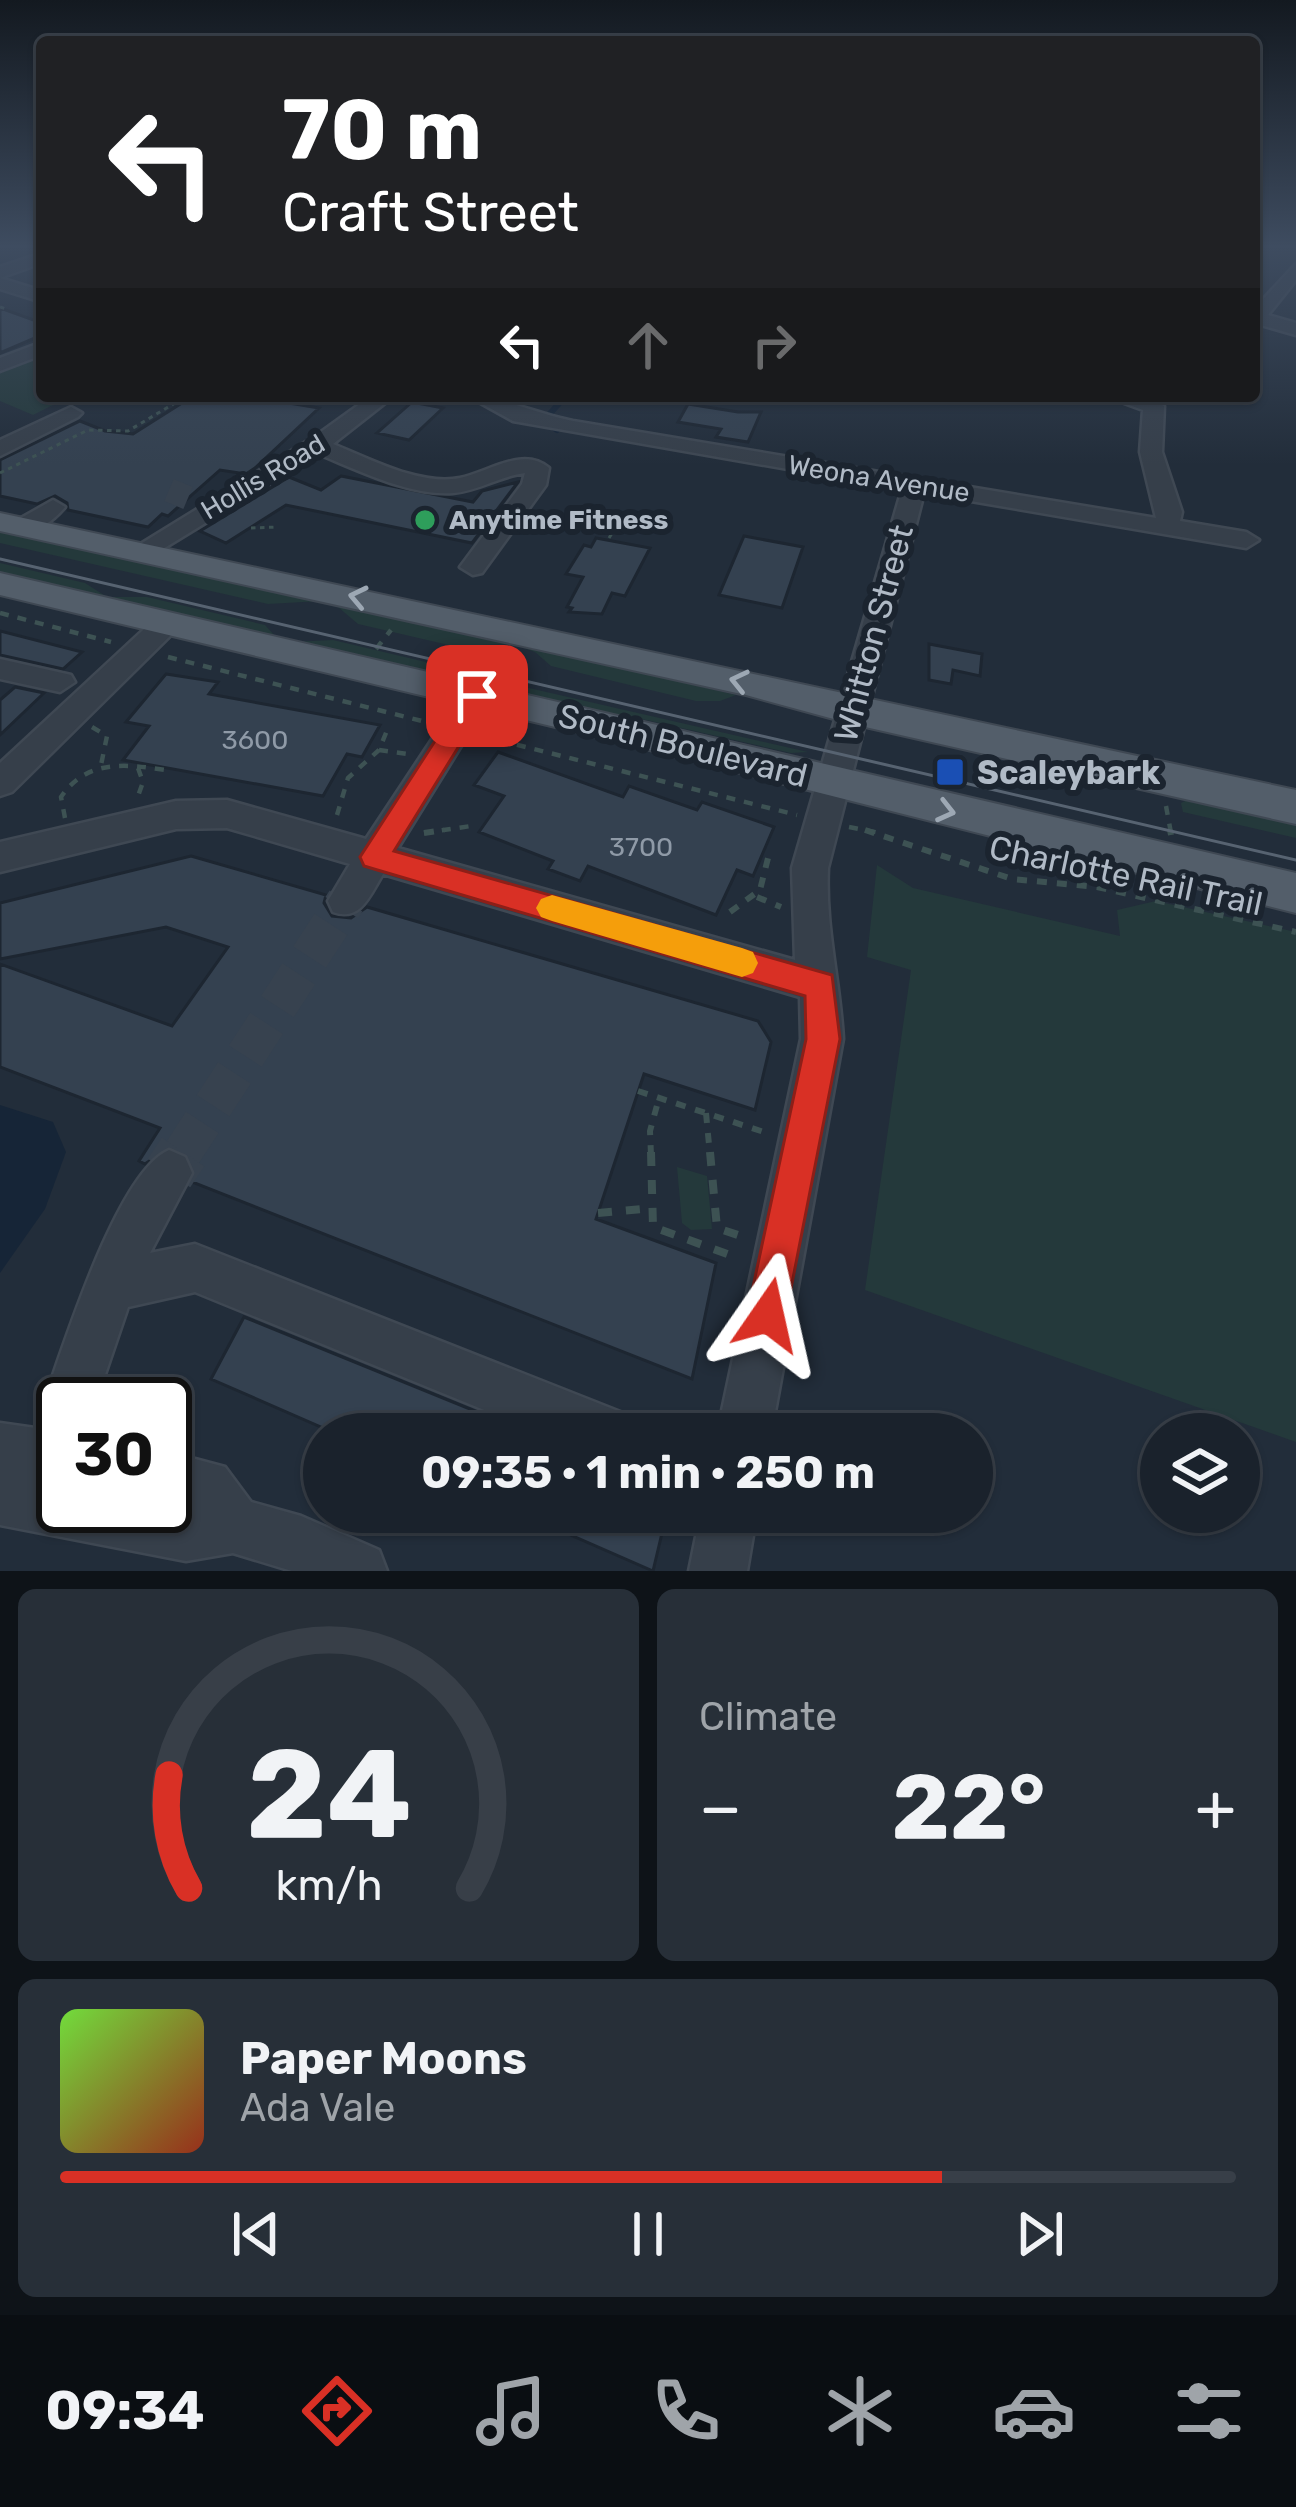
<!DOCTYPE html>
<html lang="en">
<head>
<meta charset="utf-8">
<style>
  :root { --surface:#1a222c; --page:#272f38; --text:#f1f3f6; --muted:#9fa4a9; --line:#383f48; --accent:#d93025 }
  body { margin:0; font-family:Rubik,sans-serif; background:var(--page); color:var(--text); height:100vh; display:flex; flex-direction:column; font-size:45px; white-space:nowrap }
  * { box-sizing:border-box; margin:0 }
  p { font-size:39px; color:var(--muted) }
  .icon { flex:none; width:66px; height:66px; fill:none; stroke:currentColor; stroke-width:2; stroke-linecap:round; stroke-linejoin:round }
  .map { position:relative; height:1571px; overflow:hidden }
  .details { display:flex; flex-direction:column; gap:18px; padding:18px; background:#0e1318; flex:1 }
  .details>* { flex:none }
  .hud { position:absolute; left:36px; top:36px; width:1224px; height:366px; border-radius:12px; box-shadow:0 3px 9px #0004,0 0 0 3px var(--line); background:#202124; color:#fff; overflow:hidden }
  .controls { position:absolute; left:1140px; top:1413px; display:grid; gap:24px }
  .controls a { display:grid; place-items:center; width:120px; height:120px; border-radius:50%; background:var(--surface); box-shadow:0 3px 9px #0004,0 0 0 3px var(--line); font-size:60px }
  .speed { position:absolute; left:36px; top:1377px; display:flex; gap:24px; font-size:60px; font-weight:700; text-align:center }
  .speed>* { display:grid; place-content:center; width:156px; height:156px; border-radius:50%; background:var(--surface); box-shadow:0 3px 9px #0004,0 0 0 3px var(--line); line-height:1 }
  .speed .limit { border:6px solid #111; border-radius:18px; background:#fff; color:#111 }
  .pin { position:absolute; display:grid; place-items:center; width:102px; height:102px; color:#fff; margin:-51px; border-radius:24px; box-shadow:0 6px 18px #0006 }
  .me { position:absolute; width:132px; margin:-66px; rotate:11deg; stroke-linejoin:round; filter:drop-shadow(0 0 9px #0008) }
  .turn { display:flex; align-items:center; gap:42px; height:252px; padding:0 48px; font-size:54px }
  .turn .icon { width:156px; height:156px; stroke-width:2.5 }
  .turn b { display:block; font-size:84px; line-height:102px }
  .lanes { display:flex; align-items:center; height:114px; padding:0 48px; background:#0003; justify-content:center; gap:60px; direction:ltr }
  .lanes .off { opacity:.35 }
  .big { font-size:90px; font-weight:700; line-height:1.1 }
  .details .card { flex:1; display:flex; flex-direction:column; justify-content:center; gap:18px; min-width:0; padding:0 42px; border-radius:18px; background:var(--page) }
  .details .dial { align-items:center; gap:0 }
  .dial svg { height:312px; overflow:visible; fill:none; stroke:var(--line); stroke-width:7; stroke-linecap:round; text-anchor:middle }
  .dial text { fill:var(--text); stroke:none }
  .song { display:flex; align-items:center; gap:36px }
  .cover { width:144px; height:144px; border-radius:18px; background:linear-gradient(135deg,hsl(100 70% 55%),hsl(10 70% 35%)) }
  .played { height:12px; border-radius:6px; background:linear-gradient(90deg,var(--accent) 75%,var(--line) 75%) }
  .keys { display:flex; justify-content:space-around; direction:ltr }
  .heat { display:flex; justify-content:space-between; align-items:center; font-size:66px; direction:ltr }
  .details .tiles { flex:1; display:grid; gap:18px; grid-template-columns:1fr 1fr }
  .card:last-child { grid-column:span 2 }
  .trip { position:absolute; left:303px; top:1413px; width:690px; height:120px; border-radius:60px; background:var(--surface); box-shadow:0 3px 9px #0004,0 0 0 3px var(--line); font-weight:700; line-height:120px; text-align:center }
  .dock { display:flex; height:192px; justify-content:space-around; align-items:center; background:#0a0e12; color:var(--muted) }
  .dock .icon { width:84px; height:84px }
  .dock .selected { color:var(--accent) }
  .dock b { font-size:54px; color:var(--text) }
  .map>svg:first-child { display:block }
</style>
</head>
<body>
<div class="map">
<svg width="1296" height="1571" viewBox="0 0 1296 1571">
  <rect width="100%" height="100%" fill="#222d3a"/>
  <path fill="#24393b" d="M42,352V396H71L33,415L0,401V371Z
    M0,531L169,569L299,592L736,695L720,701H696L551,666L535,652L513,644L453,646L358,624L338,607L321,601L268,604L0,543Z
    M0,563L85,583L107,597H147L265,625L277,638L292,642L333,640L451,668C475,687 498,692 529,688L808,752L791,753L642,719L468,687L0,575Z
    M1187,800L1296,818V838L1183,812L1181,803Z
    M877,865L913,888L1120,936L1117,910L1156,901L1296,932V1442L865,1290L911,970L867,957Z
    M677,1167L707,1176L712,1229L691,1230L682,1223Z"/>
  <path fill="#162537" d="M0,1105L53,1122L66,1152L45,1209L0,1273Z"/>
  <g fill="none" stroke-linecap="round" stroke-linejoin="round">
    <path stroke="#162537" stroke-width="6" d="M557,430L543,421L566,396"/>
  </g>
  <path fill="#344150" stroke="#1d2631" stroke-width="3" d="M0,308L42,323V335L0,353Z
    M193,396H246L319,408L255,468L246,474L220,470L168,516L162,514L148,527L68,510L67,503L55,496L37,504L0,496V460L80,421L105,431L133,434Z
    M412,402L443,408L409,440L377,433Z
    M688,404L738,412H761L748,442L716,437L721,429L678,422Z
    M341,476L473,502L482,491L518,482L472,543L286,505L226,543L200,531L289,477L321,490Z
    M744,536L803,547L782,608L719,595Z
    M596,538L650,548L625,596L612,593L602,614L569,612L572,608L567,607L583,577L566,574L584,545L591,547Z
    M0,631L82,652L63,669L0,655Z
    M929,644L982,654L980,676L953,670L951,684L929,680Z
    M166,674L218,682L209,694L380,725L362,757L347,754L323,796L123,760L149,726L126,722Z
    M15,687L44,693L0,735V700Z
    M498,752L623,797L629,786L697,810L702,802L774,827L753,876L737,870L716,915L588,866L580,881L548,869L553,861L479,832L504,796L474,785Z
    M191,856L326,895L324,903L332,916L351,918L367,907L758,1021L771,1042L755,1110L644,1074L596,1219L716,1263L692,1379L192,1182L196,1171L189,1155L171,1146L145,1164L139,1161L160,1128L0,1067V964L172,1026L228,947L166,927L0,959V903Z
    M244,1317L531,1434H337L211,1379Z
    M518,1512H603L621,1520L623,1512H667L653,1571Z"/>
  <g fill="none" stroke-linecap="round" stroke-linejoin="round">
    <path stroke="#37424f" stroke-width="24" stroke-dasharray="24 12" stroke-linecap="butt" d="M169,490L188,498"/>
    <path stroke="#37424f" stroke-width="39" stroke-dasharray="39 20" stroke-linecap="butt" d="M181,1155L346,901"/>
    <path stroke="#37424f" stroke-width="51" stroke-dasharray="51 26" stroke-linecap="butt" d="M169,1173L183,1152"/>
    <defs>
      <path id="minor" d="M42,253V263L0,278L42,291V302L0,289V267Z
        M1296,264V280L1268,315L1296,323V335L1254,323V309Z
        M42,342V355L0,371V358Z
        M371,396H394L333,444C370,459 420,486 460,478C489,472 523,446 549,468L546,485L482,573L473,575L460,567L522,484L525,473C500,476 478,491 453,493C409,496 358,470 318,454L148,558H130L126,553L314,437Z
        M468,396C499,396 538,414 573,421L1156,518L1140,452L1143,410L1105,396H1139L1164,406L1162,452L1182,512L1180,521L1246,532L1259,540L1246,548L924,493L828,868C825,927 840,981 843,1039L771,1434H717L801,1039L800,997L383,874C370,895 361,922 333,912L328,901L350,864L227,828L176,829L0,872V842L176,801L227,800L366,839L466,688H488L492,696L398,848L795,960L792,868L902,489L513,421Z
        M71,407L82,413L78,417L0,456V440Z
        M53,500L65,507C53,521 33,537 14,532L11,527L14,522Z
        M165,616L175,619L179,625L175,631L12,792L0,796V763L155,619Z
        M0,659L71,675L75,682L60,692L0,679Z
        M169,1150L185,1157L192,1173L150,1253L195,1244L628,1415L636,1434H543L195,1292L128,1307L95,1404H63V1428L50,1423L43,1404C63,1348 117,1172 169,1150Z
        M0,1423L63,1432V1506H165V1451L225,1467L251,1502L301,1516L379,1550L387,1571H292L233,1553L186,1561L0,1525Z
        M701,1512H757L747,1571H689Z"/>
      <path id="major" d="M0,513L1296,790V824L852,724L746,695L0,531Z
        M0,573L1296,873V913L610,740L0,595Z"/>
    </defs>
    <use href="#minor" stroke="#3f4853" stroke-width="5"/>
    <use href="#major" stroke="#3f4853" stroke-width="4"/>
    <path stroke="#3d5253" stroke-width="3" stroke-dasharray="4.5 4.5" stroke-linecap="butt" d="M0,307L6,309
      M0,473L88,430L128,431L185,397L177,396
      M251,528L277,527
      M609,538L617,525"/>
    <path stroke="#3d5253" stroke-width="4.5" stroke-dasharray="9 9" stroke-linecap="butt" d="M0,613L111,642
      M376,649L391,630
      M168,657L430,723
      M92,727L107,736L101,765
      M482,736L797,815
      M379,750L408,754
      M138,768L143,782L138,796
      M1166,806L1171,833
      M337,815L348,778L379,750L388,728
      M65,818L61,797C87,759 125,764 166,770
      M849,827L880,833
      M424,833L471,826"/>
    <path stroke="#3d5253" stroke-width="6" stroke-dasharray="10 10" stroke-linecap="butt" d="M865,830L1012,879L1097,887L1296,932
      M1170,830L1171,835
      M424,833L444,830
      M757,897L781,907
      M730,912L760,890L769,854
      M638,1091L767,1133
      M706,1113L710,1155
      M651,1155L650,1131L659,1098"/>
    <path stroke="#3d5253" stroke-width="8" stroke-dasharray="14 14" stroke-linecap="butt" d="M651,1152L653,1227L733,1256
      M710,1152L717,1228L738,1235
      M598,1213L653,1208"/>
    <use href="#minor" fill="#363f4a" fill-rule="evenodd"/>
    <use href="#major" fill="#535e6a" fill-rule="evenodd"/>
    <path stroke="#576371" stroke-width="3" d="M0,559L1296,860"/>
  </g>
  <defs><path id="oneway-chevron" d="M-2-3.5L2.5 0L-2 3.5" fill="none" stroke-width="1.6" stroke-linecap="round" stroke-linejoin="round" transform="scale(3)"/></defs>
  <g stroke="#9da8b4">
    <use href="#oneway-chevron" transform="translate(358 597) rotate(-168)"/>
    <use href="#oneway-chevron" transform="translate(739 681) rotate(-167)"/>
    <use href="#oneway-chevron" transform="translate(946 811) rotate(14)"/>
  </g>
  <linearGradient id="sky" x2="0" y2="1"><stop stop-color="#131920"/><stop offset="0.53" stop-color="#3e4c60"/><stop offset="1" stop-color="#3e4c60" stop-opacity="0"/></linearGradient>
  <rect width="1296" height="465" fill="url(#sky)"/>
  <path fill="#d93025" stroke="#8d1f18" stroke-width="3" d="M477,687L490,696L394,851L832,975L840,1039L783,1329L768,1336L753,1329L747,1315L806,1039L805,996L374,869L364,866L360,857L468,690Z"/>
  <path fill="#f59e0b" d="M552,895L742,948L753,952L758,963L753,973L742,977L552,921L541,917L536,908L541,899Z"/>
  <circle fill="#2e9e5b" stroke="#1b242f" stroke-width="4.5" cx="425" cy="520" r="12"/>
  <rect fill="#1a4fb4" stroke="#1b242f" stroke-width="4.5" x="935" y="757" width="30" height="30" rx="6"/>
  <g text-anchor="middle" stroke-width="12" stroke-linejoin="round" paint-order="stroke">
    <g font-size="27" fill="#b0bac6" stroke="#1b242f">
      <text transform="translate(263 477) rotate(-31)" y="9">Hollis Road</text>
      <text transform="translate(879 479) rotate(9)" y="9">Weona Avenue</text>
    </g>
    <g font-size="27" font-weight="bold" fill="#b0bac6" stroke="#1b242f" text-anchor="start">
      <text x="449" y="529">Anytime Fitness</text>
    </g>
    <g font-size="27" fill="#8f9aa7">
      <text x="255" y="749">3600</text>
      <text x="641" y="856">3700</text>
    </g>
    <g font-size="33" fill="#b0bac6" stroke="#1b242f">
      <text transform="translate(873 633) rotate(-75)" y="12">Whitton Street</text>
      <text transform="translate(683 745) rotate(14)" y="12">South Boulevard</text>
      <text transform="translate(1126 875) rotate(12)" y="12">Charlotte Rail Trail</text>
    </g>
    <g font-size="33" font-weight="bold" fill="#b0bac6" stroke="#1b242f" text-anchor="start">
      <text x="977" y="784">Scaleybark</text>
    </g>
  </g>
</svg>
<div class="controls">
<a><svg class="icon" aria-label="layers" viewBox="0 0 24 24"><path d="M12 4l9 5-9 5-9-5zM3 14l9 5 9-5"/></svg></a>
</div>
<div class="speed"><div class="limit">30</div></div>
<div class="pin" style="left:477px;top:696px;background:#d93025"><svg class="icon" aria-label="arrive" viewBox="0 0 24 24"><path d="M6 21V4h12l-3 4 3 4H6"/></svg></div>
<svg class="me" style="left:768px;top:1315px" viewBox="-20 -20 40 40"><path d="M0-17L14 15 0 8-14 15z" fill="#d93025" stroke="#fff" stroke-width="4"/></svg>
<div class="trip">09:35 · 1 min · 250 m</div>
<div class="hud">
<div class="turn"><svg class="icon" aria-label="left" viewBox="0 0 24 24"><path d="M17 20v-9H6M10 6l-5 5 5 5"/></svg><div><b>70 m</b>Craft Street</div></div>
<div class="lanes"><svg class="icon" aria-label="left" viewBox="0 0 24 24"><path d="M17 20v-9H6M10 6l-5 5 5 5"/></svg><svg class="icon off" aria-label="ahead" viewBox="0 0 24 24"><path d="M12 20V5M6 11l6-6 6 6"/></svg><svg class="icon off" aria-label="right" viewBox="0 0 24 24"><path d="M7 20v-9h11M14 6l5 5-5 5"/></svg></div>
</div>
</div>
<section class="details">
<div class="tiles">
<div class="card dial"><svg viewBox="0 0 100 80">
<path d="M14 69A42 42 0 1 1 86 69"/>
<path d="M14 69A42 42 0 0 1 9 40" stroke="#d93025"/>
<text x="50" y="56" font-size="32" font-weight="700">24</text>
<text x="50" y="72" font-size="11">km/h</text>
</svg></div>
<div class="card"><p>Climate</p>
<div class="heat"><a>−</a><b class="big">22°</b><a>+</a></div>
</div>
<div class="card">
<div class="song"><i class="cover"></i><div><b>Paper Moons</b><p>Ada Vale</p></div></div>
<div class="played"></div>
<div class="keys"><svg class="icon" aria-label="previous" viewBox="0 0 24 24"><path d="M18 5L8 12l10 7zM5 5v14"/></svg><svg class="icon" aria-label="pause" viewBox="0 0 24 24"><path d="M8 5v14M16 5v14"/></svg><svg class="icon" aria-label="next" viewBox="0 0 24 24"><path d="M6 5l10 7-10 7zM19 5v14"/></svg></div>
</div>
</div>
</section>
<nav class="dock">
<b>09:34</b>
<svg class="icon selected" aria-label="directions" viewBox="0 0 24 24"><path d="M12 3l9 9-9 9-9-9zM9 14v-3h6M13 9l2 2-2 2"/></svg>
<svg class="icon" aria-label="music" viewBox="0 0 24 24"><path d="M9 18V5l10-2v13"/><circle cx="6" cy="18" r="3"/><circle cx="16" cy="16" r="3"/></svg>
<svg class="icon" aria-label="phone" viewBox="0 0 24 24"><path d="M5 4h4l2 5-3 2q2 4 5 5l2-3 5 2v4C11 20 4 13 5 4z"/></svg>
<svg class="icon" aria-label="climate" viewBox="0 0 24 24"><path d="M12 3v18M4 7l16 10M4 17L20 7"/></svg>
<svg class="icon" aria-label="car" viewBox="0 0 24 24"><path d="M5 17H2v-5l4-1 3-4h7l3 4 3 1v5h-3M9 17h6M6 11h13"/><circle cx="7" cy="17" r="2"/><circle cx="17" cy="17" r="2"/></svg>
<svg class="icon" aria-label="filters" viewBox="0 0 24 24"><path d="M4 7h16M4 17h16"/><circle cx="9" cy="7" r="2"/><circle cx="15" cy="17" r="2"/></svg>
</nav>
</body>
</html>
